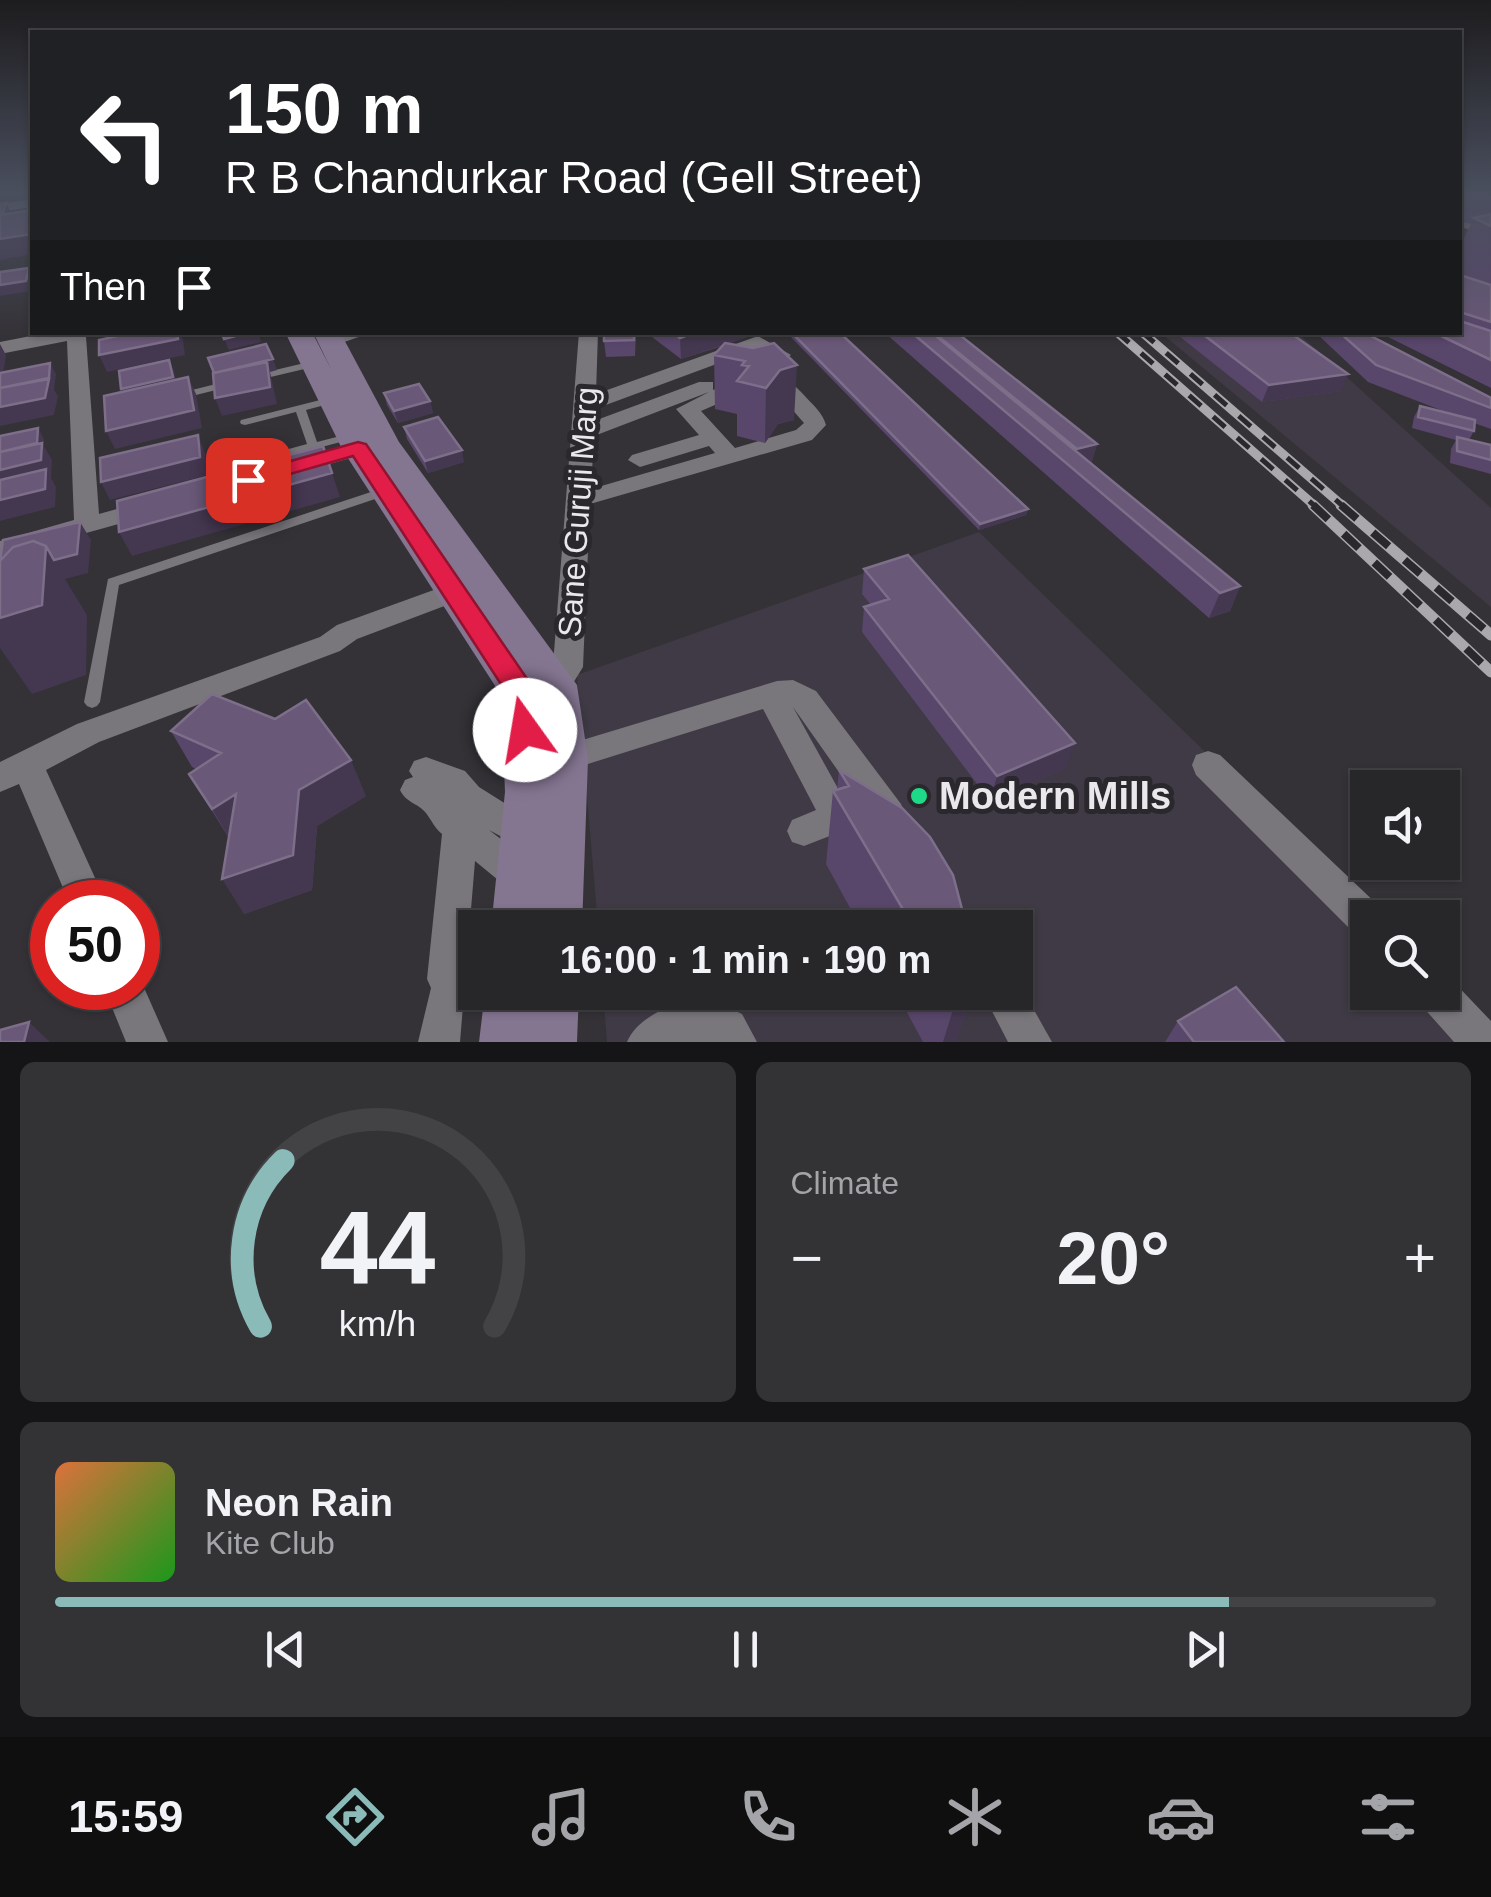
<!DOCTYPE html>
<html lang="en">
<head>
<meta charset="utf-8">
<style>
  :root { --surface:#272629; --page:#333235; --text:#f1f3f6; --muted:#a4a5a8; --line:#434346; --accent:#8bbbb9 }
  body { margin:0; font-family:Helvetica,sans-serif; background:var(--page); color:var(--text); height:100vh; display:flex; flex-direction:column; font-size:38px; white-space:nowrap }
  * { box-sizing:border-box; margin:0 }
  p { font-size:32px; color:var(--muted) }
  .icon { flex:none; width:55px; height:55px; fill:none; stroke:currentColor; stroke-width:2; stroke-linecap:round; stroke-linejoin:round }
  .map { position:relative; height:1042px; overflow:hidden }
  .sheet { display:flex; flex-direction:column; gap:20px; padding:20px; background:#151517; flex:1 }
  .sheet>* { flex:none }
  .top-card { position:absolute; left:30px; top:30px; width:1432px; height:305px; border-radius:0px; box-shadow:0 2px 8px #0004,0 0 0 2px var(--line); background:#202124; color:#fff; overflow:hidden }
  .buttons { position:absolute; left:1350px; top:770px; display:grid; gap:20px }
  .buttons a { display:grid; place-items:center; width:110px; height:110px; border-radius:0px; background:var(--surface); box-shadow:0 2px 8px #0004,0 0 0 2px var(--line); font-size:50px }
  .speed { position:absolute; left:30px; top:880px; display:flex; gap:20px; font-size:50px; font-weight:700; text-align:center }
  .speed>* { display:grid; place-content:center; width:130px; height:130px; border-radius:50%; background:var(--surface); box-shadow:0 2px 8px #0004,0 0 0 2px var(--line); line-height:1 }
  .speed .limit { border:15px solid #d22; background:#fff; color:#111 }
  .pin { position:absolute; display:grid; place-items:center; width:85px; height:85px; color:#fff; margin:-42px; border-radius:20px; box-shadow:0 5px 15px #0006 }
  .me { position:absolute; width:110px; margin:-55px; rotate:347deg; stroke-linejoin:round; filter:drop-shadow(0 0 8px #0008) }
  .turn { display:flex; align-items:center; gap:35px; height:210px; padding:0 30px; font-size:45px }
  .turn .icon { width:130px; height:130px; stroke-width:2.5 }
  .turn b { display:block; font-size:70px; line-height:85px }
  .then { display:flex; align-items:center; height:95px; padding:0 30px; background:#0003; gap:20px; font-size:38px }
  .big { font-size:75px; font-weight:700; line-height:1.1 }
  .sheet .widget { flex:1; display:flex; flex-direction:column; justify-content:center; gap:15px; min-width:0; padding:0 35px; border-radius:15px; background:var(--page) }
  .sheet .dial { align-items:center; gap:0 }
  .dial svg { height:260px; overflow:visible; fill:none; stroke:var(--line); stroke-width:7; stroke-linecap:round; text-anchor:middle }
  .dial text { fill:var(--text); stroke:none }
  .song { display:flex; align-items:center; gap:30px }
  .cover { width:120px; height:120px; border-radius:15px; background:linear-gradient(135deg,hsl(20 70% 55%),hsl(120 70% 35%)) }
  .played { height:10px; border-radius:5px; background:linear-gradient(90deg,var(--accent) 85%,var(--line) 85%) }
  .keys { display:flex; justify-content:space-around; direction:ltr }
  .heat { display:flex; justify-content:space-between; align-items:center; font-size:55px; direction:ltr }
  .sheet .tiles { flex:1; display:grid; gap:20px; grid-template-columns:1fr 1fr }
  .widget:last-child { grid-column:span 2 }
  .trip { position:absolute; left:458px; top:910px; width:575px; height:100px; border-radius:0px; background:var(--surface); box-shadow:0 2px 8px #0004,0 0 0 2px var(--line); font-weight:700; line-height:100px; text-align:center }
  .tabs { display:flex; height:160px; justify-content:space-around; align-items:center; background:#100f10; color:var(--muted) }
  .tabs .icon { width:70px; height:70px }
  .tabs .active { color:var(--accent) }
  .tabs b { font-size:45px; color:var(--text) }
  .map>svg:first-child { display:block }
</style>
</head>
<body>
<div class="map">
<svg width="1491" height="1042" viewBox="0 0 1491 1042">
  <rect width="100%" height="100%" fill="#343237"/>
  <path fill="#3f3a45" d="M1161,333H1298L1491,508V607Z
    M979,532L1375,917L1368,918V992H1442L1491,1042H607L603,993L1015,992V928L598,927L577,675Z"/>
  <g fill="none" stroke-linecap="round" stroke-linejoin="round">
    <path fill="#79767c" fill-rule="evenodd" d="M313,361L318,364L317,366L258,380L253,377L254,375Z
      M228,381L232,382V386L180,399L175,396L176,394Z
      M332,397L337,400L336,402L306,410L317,442L352,433L358,436L356,438L253,465L249,464L247,462L249,460L307,444L296,412L245,425L241,424L240,422L241,420Z
      M386,487L392,491L390,494L119,585L100,702L97,706L92,708L87,706L84,702L108,579Z"/>
    <path fill="#79767c" fill-rule="evenodd" d="M32,199V207L0,212V204Z
      M1460,217L1480,223L1491,217V229L1483,233L1460,227Z
      M51,332H93L86,337L99,514L149,500L161,508L158,513L0,557V541L74,520L67,341L0,354V342Z
      M340,332H373L330,347L320,341Z
      M579,332H598L596,394L758,336L791,355L771,367L764,365L761,361L767,355L757,349L595,409L594,421L699,382H713V390C755,373 768,357 803,394C812,404 823,413 826,425L812,440L590,504L583,667L567,693L543,700L532,696L528,688L532,680L546,676L553,665ZM768,382L804,423L796,430L735,448L701,411ZM709,392L676,409L699,435L632,455L628,460L640,467L709,446L715,453L591,489L594,436Z
      M375,437L383,439L386,444L383,449L294,474L282,467L286,462Z
      M453,583L463,585L467,592L463,599L357,639L340,651L99,742L46,770L106,902H69L19,784L0,792V762L77,724L320,637L337,625Z
      M793,680L816,691L901,804L906,815L901,826L889,830L877,826L793,707L851,812L840,832L804,846L792,842L787,831L792,820L816,810L763,709L556,774L544,771L540,761L544,751L556,748L777,681Z
      M1208,751L1220,755L1381,908L1385,918H1368V939L1355,934L1196,775L1192,765L1196,755Z
      M426,757L465,771L479,787L538,824L544,835L538,846L526,850L489,830L535,865L540,877L535,889L522,894L509,889L475,861L460,1042H418L431,988L427,979L442,834C434,827 432,821 426,813C418,803 406,803 400,790L405,780L413,777L409,771L414,761Z
      M138,974L168,1042H126L104,988H138Z
      M1442,975L1450,978L1491,1021V1042H1454L1422,1006L1416,992H1442Z
      M1016,978L1052,1042H1008L982,992H1015Z
      M707,998L742,1014L757,1042H627C638,1015 679,1000 707,998Z"/>
    <path fill="#847591" fill-rule="evenodd" d="M285,332H312L331,369L313,332H340L399,442L577,685L588,759L582,928H491L505,792L501,695L342,449Z
      M485,992H579L577,1042H479Z"/>
    <defs>
      <path id="rail-far1" d="M1117,332L1316,507
        M1142,332L1344,507"/>
      <path id="rail" d="M1313,505L1491,672
        M1341,505L1491,635"/>
    </defs>
    <use href="#rail-far1" stroke="#aaa8ac" stroke-width="9"/>
    <use href="#rail" stroke="#aaa8ac" stroke-width="11"/>
    <use href="#rail-far1" stroke="#2a282d" stroke-width="5" stroke-dasharray="16" stroke-linecap="butt"/>
    <use href="#rail" stroke="#2a282d" stroke-width="8" stroke-dasharray="21" stroke-linecap="butt"/>
  </g>
  <path fill="#59466b" d="M1460,191H1491V388L1378,332H1460V246L1471,224L1460,221Z
    M636,332L635,356L606,357L604,341Z
    M652,332H762L729,343L794,420L778,424L765,443L737,436V414L715,409L714,355L722,346L681,359L652,337Z
    M786,332H839L1028,509L1026,515L979,530Z
    M884,332H956L1097,444L1091,464L1240,586L1230,611L1209,618Z
    M1174,332H1289L1341,391L1262,402Z
    M1315,332H1363L1491,398V429L1474,423V431L1469,440L1491,445V474L1450,463L1451,449L1456,440L1412,428L1414,417L1420,406L1451,414L1368,382Z
    M384,393L430,401L433,413L398,423L387,405Z
    M404,427L464,462L428,473L407,439Z
    M864,569L1066,768L990,801L862,632L864,607L871,605L862,594Z
    M171,731L366,796L317,826L312,890L244,914L229,838L189,774L196,769L192,767Z
    M839,770L967,928H861L826,864L833,791L837,790Z
    M896,992H971L956,1042H923Z
    M1178,1021L1284,1042H1165Z"/>
  <path fill="#443750" d="M6,203L11,212L8,223L0,224Z
    M32,234V254L0,260V239Z
    M29,268L32,275L31,291L0,296V285Z
    M177,332H180L183,340L185,355L107,372L99,355Z
    M251,332H258L261,342L229,350L224,339Z
    M696,332H762L681,359L680,338Z
    M0,344L6,355L3,374L0,375Z
    M273,359L277,370L270,372L277,404L222,416L215,398L214,373Z
    M169,360L174,371L177,388L127,400L121,389Z
    M50,363L56,374L54,390L58,396L54,415L0,426V407Z
    M797,365L794,420L778,424L765,443L766,388L780,370Z
    M1348,374L1341,391L1262,402L1269,385Z
    M188,377L196,394L202,428L115,449L106,431Z
    M430,401L433,413L398,423L394,411Z
    M38,428L44,439V446L52,460L51,478L56,487L55,507L0,521V470Z
    M198,435L205,453L208,475L110,500L101,482Z
    M1097,444L1090,468H1072L1077,449Z
    M462,450L464,462L428,473L425,461Z
    M332,473L340,497L132,556L119,532Z
    M1028,509L1026,515L979,530L980,524Z
    M80,522L91,540L88,573L65,579L87,615L86,675L32,694L0,648V618L46,546Z
    M1240,586L1230,611L1209,618L1220,593Z
    M1075,743L1066,768L990,801L997,776Z
    M351,760L366,796L317,826L312,890L244,914L222,879L299,790Z
    M236,794L233,844L212,809Z
    M971,992L956,1042H943L956,1000Z
    M29,1022L50,1042H24Z"/>
  <path fill="#695878" stroke="#7d6e8a" stroke-width="2.5" d="M32,199V210L28,211V200Z
    M6,203L3,213L0,214V204Z
    M32,210V234L0,239V215Z
    M1491,214V226L1474,218Z
    M29,268L26,281L0,285V272Z
    M1460,275L1491,285V322L1460,312Z
    M1460,321L1491,331V360L1433,332H1460Z
    M136,332H177L178,339L99,355V340Z
    M221,332H251L224,339Z
    M604,332H634V340L604,341Z
    M673,332H696L680,338Z
    M791,332H839L1028,509L980,524Z
    M911,332H931L1240,586L1220,593Z
    M933,332H956L1097,444L1077,449Z
    M1200,332H1289L1348,374L1269,385Z
    M1339,332H1363L1491,398V408L1376,365Z
    M725,343L753,348L774,343L797,365L780,370L766,388L737,381L749,366L742,365L745,361L714,355Z
    M266,344L273,359L214,373L208,358Z
    M169,360L173,377L121,389L119,371Z
    M267,362L270,387L215,398L213,373Z
    M50,363L49,378L0,388V373Z
    M188,377L194,410L106,431L104,396Z
    M49,379L45,398L0,407V388Z
    M419,384L430,401L394,411L384,393Z
    M1420,406L1475,420L1474,431L1418,417Z
    M438,417L462,450L425,461L404,427Z
    M38,428L37,443L0,452V436Z
    M198,435L200,457L101,482L100,458Z
    M1457,437L1491,445V460L1457,451Z
    M42,443L41,460L0,470V452Z
    M323,446L332,473L119,532L117,501Z
    M46,469L45,489L0,500V480Z
    M80,522L77,554L54,560L46,546L33,541L13,547L0,561L3,540Z
    M33,541L46,546L42,605L0,618V561L13,547Z
    M908,555L1075,743L997,776L864,607L889,599L864,569Z
    M212,694L275,719L306,700L351,760L299,790L293,855L222,879L236,794L212,809L189,774L221,753L171,731Z
    M839,770L902,808L930,837L953,875L967,928H914L833,791L849,786Z
    M1236,987L1284,1042H1194L1178,1021Z
    M952,992H970L956,1000Z
    M29,1022L24,1042H0V1030Z"/>
  <linearGradient id="sky" x2="0" y2="1"><stop stop-color="#1d1c1e"/><stop offset="0.57" stop-color="#4a4f5e"/><stop offset="1" stop-color="#4a4f5e" stop-opacity="0"/></linearGradient>
  <rect width="1491" height="337" fill="url(#sky)"/>
  <path fill="#e11d48" stroke="#92132f" stroke-width="2.5" d="M358,442L366,444L532,686L540,730L535,739L525,742L515,739L508,695L353,456L248,486L238,480L241,475Z"/>
  <circle fill="#1dd988" stroke="#2a282d" stroke-width="4" cx="919" cy="796" r="10"/>
  <g text-anchor="middle" stroke-width="10" stroke-linejoin="round" paint-order="stroke">
    <g font-size="32" fill="#eae8eb" stroke="#2a282d">
      <text transform="translate(578 512) rotate(-86)" y="11">Sane Guruji Marg</text>
    </g>
    <g font-size="38" font-weight="bold" fill="#eae8eb" stroke="#2a282d" text-anchor="start">
      <text x="939" y="809">Modern Mills</text>
    </g>
  </g>
</svg>
<div class="buttons">
<a><svg class="icon" aria-label="sound" viewBox="0 0 24 24"><path d="M4 9h4l5-4v14l-5-4H4zM17 9q2 3 0 6"/></svg></a>
<a><svg class="icon" aria-label="search" viewBox="0 0 24 24"><circle cx="10" cy="10" r="6"/><path d="M15 15l6 6"/></svg></a>
</div>
<div class="speed"><div class="limit">50</div></div>
<div class="pin" style="left:248px;top:480px;background:#d93025"><svg class="icon" aria-label="arrive" viewBox="0 0 24 24"><path d="M6 21V4h12l-3 4 3 4H6"/></svg></div>
<svg class="me" style="left:525px;top:730px" viewBox="-20 -20 40 40"><circle r="19" fill="#fff"/><path d="M0-13L10 11 0 6-10 11z" fill="#e11d48"/></svg>
<div class="trip">16:00 · 1 min · 190 m</div>
<div class="top-card">
<div class="turn"><svg class="icon" aria-label="left" viewBox="0 0 24 24"><path d="M17 20v-9H6M10 6l-5 5 5 5"/></svg><div><b>150 m</b>R B Chandurkar Road (Gell Street)</div></div>
<div class="then">Then<svg class="icon" aria-label="arrive" viewBox="0 0 24 24"><path d="M6 21V4h12l-3 4 3 4H6"/></svg></div>
</div>
</div>
<section class="sheet">
<div class="tiles">
<div class="widget dial"><svg viewBox="0 0 100 80">
<path d="M14 69A42 42 0 1 1 86 69"/>
<path d="M14 69A42 42 0 0 1 21 18" stroke="#8bbbb9"/>
<text x="50" y="56" font-size="32" font-weight="700">44</text>
<text x="50" y="72" font-size="11">km/h</text>
</svg></div>
<div class="widget"><p>Climate</p>
<div class="heat"><a>−</a><b class="big">20°</b><a>+</a></div>
</div>
<div class="widget">
<div class="song"><i class="cover"></i><div><b>Neon Rain</b><p>Kite Club</p></div></div>
<div class="played"></div>
<div class="keys"><svg class="icon" aria-label="previous" viewBox="0 0 24 24"><path d="M18 5L8 12l10 7zM5 5v14"/></svg><svg class="icon" aria-label="pause" viewBox="0 0 24 24"><path d="M8 5v14M16 5v14"/></svg><svg class="icon" aria-label="next" viewBox="0 0 24 24"><path d="M6 5l10 7-10 7zM19 5v14"/></svg></div>
</div>
</div>
</section>
<nav class="tabs">
<b>15:59</b>
<svg class="icon active" aria-label="directions" viewBox="0 0 24 24"><path d="M12 3l9 9-9 9-9-9zM9 14v-3h6M13 9l2 2-2 2"/></svg>
<svg class="icon" aria-label="music" viewBox="0 0 24 24"><path d="M9 18V5l10-2v13"/><circle cx="6" cy="18" r="3"/><circle cx="16" cy="16" r="3"/></svg>
<svg class="icon" aria-label="phone" viewBox="0 0 24 24"><path d="M5 4h4l2 5-3 2q2 4 5 5l2-3 5 2v4C11 20 4 13 5 4z"/></svg>
<svg class="icon" aria-label="climate" viewBox="0 0 24 24"><path d="M12 3v18M4 7l16 10M4 17L20 7"/></svg>
<svg class="icon" aria-label="car" viewBox="0 0 24 24"><path d="M5 17H2v-5l4-1 3-4h7l3 4 3 1v5h-3M9 17h6M6 11h13"/><circle cx="7" cy="17" r="2"/><circle cx="17" cy="17" r="2"/></svg>
<svg class="icon" aria-label="filters" viewBox="0 0 24 24"><path d="M4 7h16M4 17h16"/><circle cx="9" cy="7" r="2"/><circle cx="15" cy="17" r="2"/></svg>
</nav>
</body>
</html>
